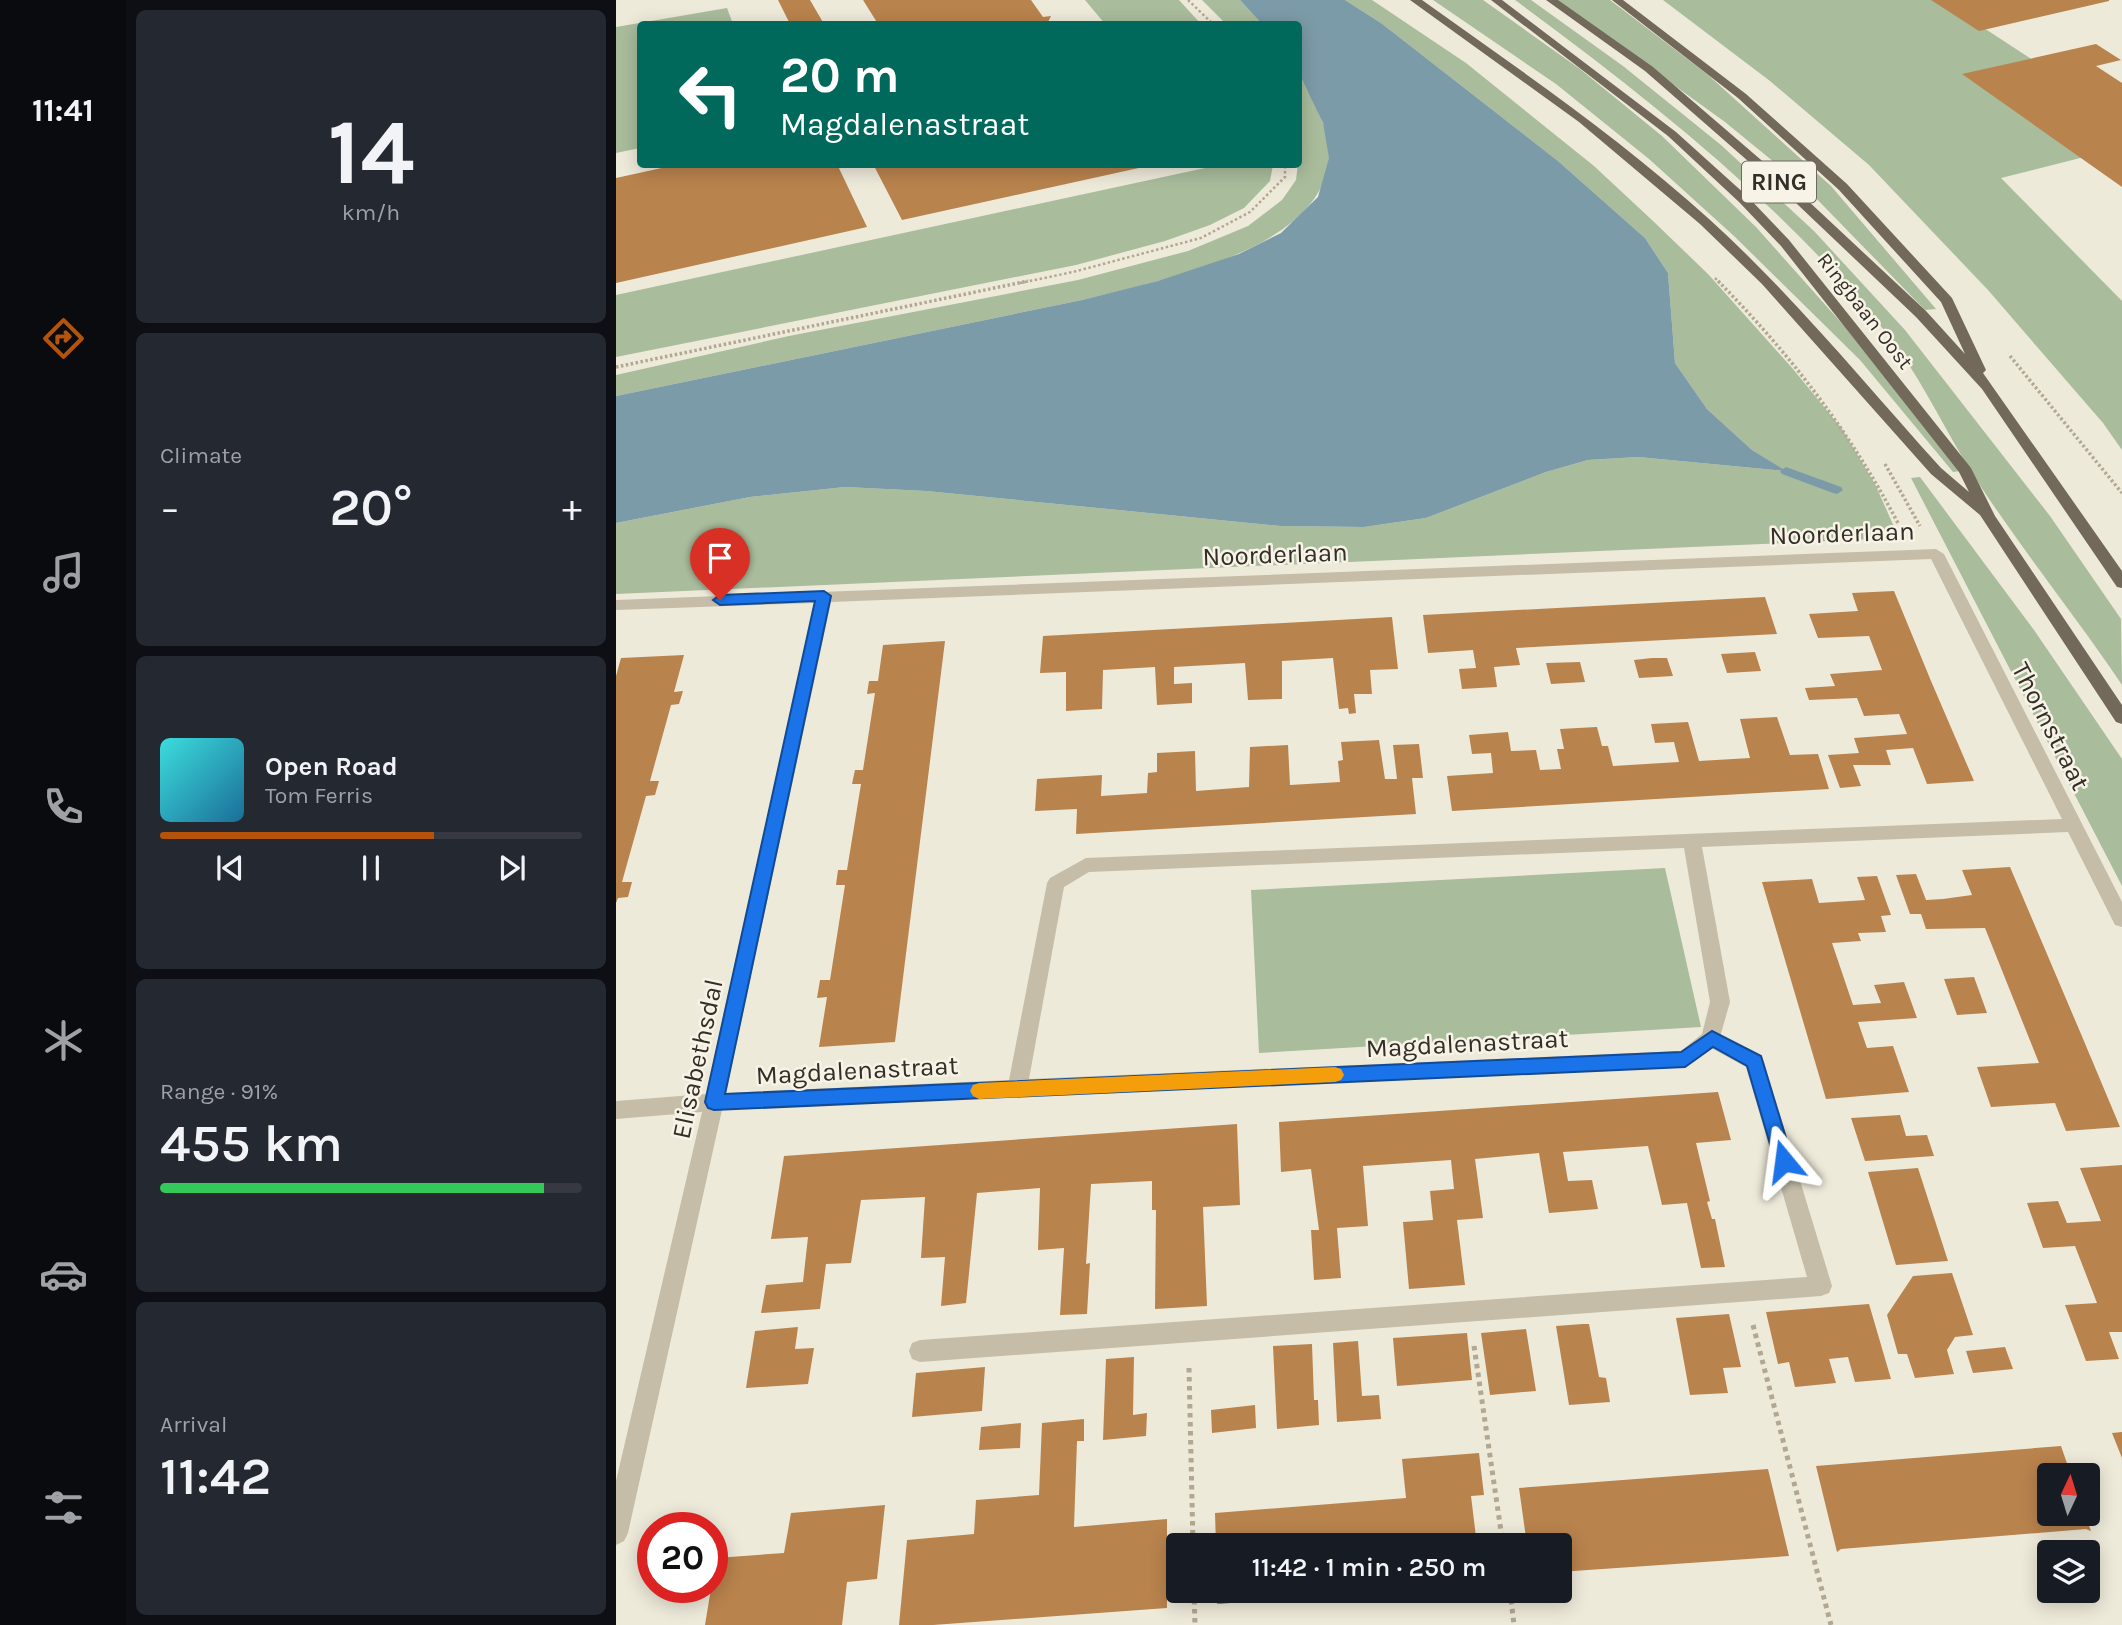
<!DOCTYPE html>
<html lang="en">
<head>
<meta charset="utf-8">
<style>
  :root { --surface:#171b24; --page:#242831; --text:#f1f3f6; --muted:#9ea1a6; --line:#363941; --accent:#b45309 }
  body { margin:0; font-family:Karla,sans-serif; background:var(--page); color:var(--text); height:100vh; display:flex; flex-direction:column; font-size:26px; white-space:nowrap }
  * { box-sizing:border-box; margin:0 }
  p { font-size:23px; color:var(--muted) }
  .icon { flex:none; width:38px; height:38px; fill:none; stroke:currentColor; stroke-width:2; stroke-linecap:round; stroke-linejoin:round }
  .map { position:relative; flex:1; overflow:hidden }
  .panel { display:flex; flex-direction:column; gap:10px; padding:10px; background:#0d0f14; width:490px }
  .panel>* { flex:none }
  .top-card { position:absolute; left:21px; top:21px; width:665px; height:147px; border-radius:7px; box-shadow:0 4px 18px #0003; background:#00695c; color:#fff; overflow:hidden }
  .needle { width:46px; rotate:4deg }
  .tools { position:absolute; left:1421px; top:1463px; display:grid; gap:14px }
  .tools a { display:grid; place-items:center; width:63px; height:63px; border-radius:7px; background:var(--surface); box-shadow:0 4px 18px #0003; font-size:35px }
  .speed { position:absolute; left:21px; top:1512px; display:flex; gap:14px; font-size:35px; font-weight:700; text-align:center }
  .speed>* { display:grid; place-content:center; width:91px; height:91px; border-radius:50%; background:var(--surface); box-shadow:0 4px 18px #0003; line-height:1 }
  .speed .limit { border:10px solid #d22; background:#fff; color:#111 }
  .pin { position:absolute; display:grid; place-items:center; width:60px; height:60px; color:#fff; margin:-72px -30px; border-radius:50% 50% 50% 0; rotate:-45deg; box-shadow:0 0 7px #0007 }
  .pin .icon { rotate:45deg }
  .me { position:absolute; width:77px; margin:-38px; rotate:344deg; stroke-linejoin:round; filter:drop-shadow(0 0 5px #0008) }
  .turn { display:flex; align-items:center; gap:24px; height:147px; padding:0 28px; font-size:32px }
  .turn .icon { width:91px; height:91px; stroke-width:2.5 }
  .turn b { display:block; font-size:49px; line-height:60px }
  .big { font-size:52px; font-weight:600; line-height:1.1 }
  .panel .widget { flex:1; display:flex; flex-direction:column; justify-content:center; gap:10px; min-width:0; padding:0 24px; border-radius:10px; background:var(--page) }
  .panel .dial { align-items:center; gap:0 }
  .dial b { font-size:91px; line-height:1 }
  .song { display:flex; align-items:center; gap:21px }
  .cover { width:84px; height:84px; border-radius:10px; background:linear-gradient(135deg,hsl(180 70% 55%),hsl(200 70% 35%)) }
  .played { height:7px; border-radius:4px; background:linear-gradient(90deg,var(--accent) 65%,var(--line) 65%) }
  .keys { display:flex; justify-content:space-around; direction:ltr }
  .heat { display:flex; justify-content:space-between; align-items:center; font-size:38px; direction:ltr }
  .charge { height:10px; border-radius:5px; background:linear-gradient(90deg,#34c759 91%,var(--line) 0) }
  .trip { position:absolute; left:550px; top:1533px; width:406px; height:70px; border-radius:7px; background:var(--surface); box-shadow:0 4px 18px #0003; font-weight:600; line-height:70px; text-align:center }
  main { display:flex; flex:1; min-height:0 }
  .menu { display:flex; flex-direction:column; width:126px; justify-content:space-around; align-items:center; background:#090b0e; color:var(--muted) }
  .menu .icon { width:49px; height:49px }
  .menu .active { color:var(--accent) }
  .menu b { font-size:32px; color:var(--text) }
  .map>svg:first-child { display:block }
</style>
</head>
<body>
<main>
<nav class="menu">
<b>11:41</b>
<svg class="icon active" aria-label="directions" viewBox="0 0 24 24"><path d="M12 3l9 9-9 9-9-9zM9 14v-3h6M13 9l2 2-2 2"/></svg>
<svg class="icon" aria-label="music" viewBox="0 0 24 24"><path d="M9 18V5l10-2v13"/><circle cx="6" cy="18" r="3"/><circle cx="16" cy="16" r="3"/></svg>
<svg class="icon" aria-label="phone" viewBox="0 0 24 24"><path d="M5 4h4l2 5-3 2q2 4 5 5l2-3 5 2v4C11 20 4 13 5 4z"/></svg>
<svg class="icon" aria-label="climate" viewBox="0 0 24 24"><path d="M12 3v18M4 7l16 10M4 17L20 7"/></svg>
<svg class="icon" aria-label="car" viewBox="0 0 24 24"><path d="M5 17H2v-5l4-1 3-4h7l3 4 3 1v5h-3M9 17h6M6 11h13"/><circle cx="7" cy="17" r="2"/><circle cx="17" cy="17" r="2"/></svg>
<svg class="icon" aria-label="filters" viewBox="0 0 24 24"><path d="M4 7h16M4 17h16"/><circle cx="9" cy="7" r="2"/><circle cx="15" cy="17" r="2"/></svg>
</nav>
<section class="panel">
<div class="widget dial"><b>14</b><p>km/h</p></div>
<div class="widget"><p>Climate</p>
<div class="heat"><a>−</a><b class="big">20°</b><a>+</a></div>
</div>
<div class="widget">
<div class="song"><i class="cover"></i><div><b>Open Road</b><p>Tom Ferris</p></div></div>
<div class="played"></div>
<div class="keys"><svg class="icon" aria-label="previous" viewBox="0 0 24 24"><path d="M18 5L8 12l10 7zM5 5v14"/></svg><svg class="icon" aria-label="pause" viewBox="0 0 24 24"><path d="M8 5v14M16 5v14"/></svg><svg class="icon" aria-label="next" viewBox="0 0 24 24"><path d="M6 5l10 7-10 7zM19 5v14"/></svg></div>
</div>
<div class="widget"><p>Range · 91%</p><b class="big">455 km</b><div class="charge"></div></div>
<div class="widget"><p>Arrival</p><b class="big">11:42</b></div>
</section>
<div class="map">
<svg width="1506" height="1625" viewBox="0 0 1506 1625">
  <rect width="100%" height="100%" fill="#eeeada"/>
  <path fill="#a9bc9c" d="M469,0H563L585,24H489Z
    M586,0H624L646,24H610Z
    M729,0H756L850,63L978,166L1037,221L1092,274L1177,369L1226,429L1259,484L1283,538L0,594V523L134,497L229,487L310,491L664,526L748,527L810,518L930,472L972,460L1022,457L1169,471L1136,450L1091,409L1059,363L1052,273L1029,238L942,161L765,23Z
    M817,0H867L964,69L1046,136L1140,227L1229,327L1344,471L1337,472L1244,360L1118,236L1033,159L940,84Z
    M899,0H915L1007,66L1105,145L1198,231L1289,330L1434,516L1505,619L1506,685C1455,609 1396,538 1348,460C1322,416 1300,370 1268,330C1163,201 1032,98 899,0Z
    M940,0H994L1091,74L1215,186L1320,309L1309,310L1191,189L1109,122Z
    M1047,0H1325L1461,89L1480,154L1385,178L1506,301V450L1487,423L1372,290L1253,165L1154,81Z
    M111,8L117,24H24V148L0,153V27Z
    M683,73C695,98 715,129 713,158C707,251 538,282 466,300L0,396V375L173,336L462,280L572,251L632,226L666,200L680,180L684,146Z
    M603,165H657L654,181L628,208L594,225L549,241L460,265L0,357V295Z
    M1304,477L1418,630L1506,759V886L1295,478Z
    M1049,868L1085,1027L643,1053L635,890Z"/>
  <path fill="#7c9ba8" d="M624,0H729L765,23L942,161L1029,238L1052,273L1059,363L1091,409L1136,450L1170,471L1022,457L972,460L930,472L810,518L748,527L664,526L310,491L229,487L134,497L0,523V396L466,300L542,281L623,254L665,233L702,197L713,158L707,123L683,73L682,24H646Z"/>
  <g fill="none" stroke-linecap="round" stroke-linejoin="round">
    <path fill="#7c9ba8" fill-rule="evenodd" d="M1170,467L1225,487L1227,490L1221,494L1217,493L1166,474L1164,471Z"/>
  </g>
  <path fill="#b9834d" d="M162,0H194L208,24H174Z
    M247,0H415L427,17L435,16L431,24H262Z
    M1315,0H1493V1L1363,31Z
    M1480,44L1505,60L1480,66L1506,83V187L1346,74Z
    M64,164H221L251,227L0,283V178Z
    M257,164H532V166L286,220Z
    M1278,591L1315,681L1358,781L1311,784L1297,748L1270,750L1275,765H1237L1245,786L1224,788L1212,755L1243,753L1238,738L1291,734L1283,714L1248,716L1241,698L1193,700L1189,688L1219,686L1214,674L1266,670L1253,636L1202,638L1193,614L1242,611L1236,593Z
    M1149,597L1161,634L900,648L904,665L878,667L881,687L863,688L846,689L843,669L860,668L857,650L812,653L807,615Z
    M776,617L782,669L754,670L756,694H738L740,713L733,714L732,708L723,709L717,658L666,661V699L632,700L629,663L558,667V684L576,683V703L541,705L539,667L487,670L486,709L467,710L450,711V672L424,673L427,636Z
    M329,641L279,1042L203,1047L211,997L201,998L204,980H214L229,885H220L222,870H231L245,784H236L239,770H247L259,693L251,694L253,681H262L267,645Z
    M1139,652L1145,671L1111,673L1105,654Z
    M68,655L58,692L67,691L63,704L55,705L34,781H43L39,795L30,796L6,882H16L12,897L2,898L0,903V676L5,658Z
    M1036,658H1051L1057,676L1023,678L1018,660Z
    M964,662L969,682L935,684L930,663Z
    M1161,717L1174,755L1202,754L1213,789L836,811L831,776L877,773L875,753L856,754L853,735L892,732L895,751L920,750L924,770L945,769L941,749H948L944,729L962,728L981,727L986,746H992L997,766L1063,762L1058,742L1039,743L1035,724L1072,722L1083,761L1134,758L1124,719Z
    M763,740L769,779H781L777,745L803,744L807,778H796L800,814L460,834L461,809L419,811L421,779L486,775L485,796L531,793L532,773L541,772V753L579,751L580,791L633,787L634,747L672,745L674,785L724,782L722,761L727,760L725,742Z
    M1394,867L1465,1034L1504,1127L1450,1131L1439,1103L1375,1107L1361,1067L1423,1063L1369,928L1310,929L1305,914H1294L1280,875L1300,874L1310,900L1327,899L1356,895L1346,870Z
    M1261,876L1275,915L1265,916L1270,932L1242,933L1245,941L1216,943L1237,1005L1265,1003L1258,985L1288,982L1301,1018L1242,1022L1251,1048L1277,1046L1293,1092L1210,1099L1146,882L1196,879L1203,903L1249,900L1241,877Z
    M1358,977L1371,1013L1341,1015L1328,979Z
    M1102,1092L1115,1140L1080,1143L1094,1201L1091,1202L1096,1219H1099L1109,1267L1085,1268L1071,1203L1046,1205L1032,1146L947,1152L952,1181L976,1180L982,1209L933,1213L923,1153L859,1159L867,1218L841,1220L849,1285L793,1289L787,1222L817,1220L814,1191L838,1189L835,1160L747,1166L752,1226L721,1228L725,1278L698,1280L695,1230H703L695,1169L665,1172L663,1122Z
    M1284,1115L1290,1136L1311,1135L1318,1156L1249,1161L1235,1118Z
    M621,1124L624,1205L587,1207L591,1306L539,1309L540,1210H536V1181L475,1184L470,1264L474,1263L471,1314L444,1315L448,1248L422,1250L424,1188L361,1193L350,1303L325,1306L329,1257L305,1258L309,1197L245,1200L235,1263L210,1264L204,1309L145,1313L150,1285L187,1282L192,1237L155,1239L168,1156Z
    M1506,1165V1332H1493L1503,1359L1470,1361L1449,1305L1481,1303L1459,1246L1427,1248L1411,1203L1442,1201L1451,1223L1485,1221L1464,1168Z
    M1302,1168L1332,1261L1280,1265L1252,1172Z
    M1336,1273L1357,1335L1339,1337L1331,1350L1338,1374L1299,1378L1291,1354H1282L1271,1315L1297,1276Z
    M1253,1304L1275,1379L1239,1382L1232,1357L1213,1359L1220,1383L1179,1387L1173,1362L1162,1364L1150,1312Z
    M1113,1314L1125,1367L1107,1368L1112,1393L1074,1395L1060,1318Z
    M967,1324H973L983,1377L990,1378L994,1402L953,1405L940,1326Z
    M182,1327L179,1349L198,1348L192,1384L130,1388L139,1331Z
    M910,1329L920,1391L874,1395L865,1333Z
    M851,1333L856,1380L781,1386L777,1338Z
    M742,1341L746,1396L763,1395L765,1419L721,1422L717,1343Z
    M696,1344L698,1400H702L703,1425L661,1429L657,1346Z
    M1389,1347L1397,1369L1357,1373L1350,1351Z
    M518,1357L517,1415L531,1413L530,1436L487,1440L490,1359Z
    M369,1367L366,1411L296,1417L300,1373Z
    M639,1405L640,1428L596,1433L595,1410Z
    M468,1419V1441H461L458,1527L551,1519V1608L317,1625H283L291,1540L358,1534L360,1500L423,1495L426,1423Z
    M405,1423L404,1448L363,1450L365,1427Z
    M1506,1432V1458L1496,1433Z
    M1445,1446L1455,1475H1433V1514H1469L1475,1531L1470,1529L1225,1549L1221,1552L1200,1466Z
    M863,1453L868,1495L855,1496L861,1545H600L599,1513L790,1498L786,1459Z
    M1152,1469L1173,1556L943,1572V1545H911L903,1488Z
    M269,1505L261,1579L231,1582L226,1625H89L100,1558L168,1553L175,1513Z
    M601,1591H704L705,1593L605,1604H601Z"/>
  <g fill="none" stroke-linecap="round" stroke-linejoin="round">
    <path stroke="#b1a792" stroke-width="2.5" stroke-dasharray="2.5 2.5" stroke-linecap="butt" d="M572,0L597,24
      M1099,278L1104,283
      M404,283L457,272L585,238L634,212L669,177V164"/>
    <path stroke="#b1a792" stroke-width="3.5" stroke-dasharray="2.5 2.5" stroke-linecap="butt" d="M1102,281C1175,355 1235,433 1283,525
      M1394,356L1506,493
      M0,367L412,281
      M1269,464L1304,526"/>
    <path stroke="#b1a792" stroke-width="5" stroke-dasharray="4.5 4.5" stroke-linecap="butt" d="M1137,1325L1215,1625
      M858,1346L887,1545
      M573,1368L577,1545
      M578,1591L579,1625
      M894,1591L898,1625"/>
    <path fill="#c5bda8" fill-rule="evenodd" d="M1095,1030L1145,1056L1148,1062L1216,1286L1213,1293L1205,1296L304,1362L296,1359L293,1351L296,1343L304,1340L1191,1277L1130,1067L1088,1044L1085,1038L1088,1032Z"/>
    <path fill="#c5bda8" fill-rule="evenodd" d="M1320,549L1328,554L1506,902V927L1499,925L1452,832L1086,847L1114,1002L1102,1044L1069,1067L106,1110L12,1533L8,1541L0,1545V1481L86,1112L0,1119V1101L90,1094L199,603L0,610V600ZM1315,559L1446,819L470,858L434,878L431,883L393,1080L110,1093L215,602ZM1068,848L1094,1002L1086,1034L1065,1051L413,1079L448,887L473,872Z"/>
    <path fill="#73695a" fill-rule="evenodd" d="M794,0H806C904,70 1004,138 1093,219C1177,295 1249,384 1325,468L1353,492L1343,472L1165,246L1123,202L1052,136L875,0H886L1060,132L1131,196L1173,240L1355,468L1379,516L1506,705V724L1500,722L1364,515L1315,474L1146,284L1084,224L963,122Z
      M930,0H942L1037,67L1188,197L1310,311L1349,354L1325,302L1223,190L1122,98L996,0H1007L1130,94L1231,184L1336,298L1370,370L1367,373L1506,571V588L1501,587L1366,389L1300,317L1180,203L1029,71Z"/>
  </g>
  <path fill="#1a73e8" stroke="#114b97" stroke-width="2" d="M208,591L215,596L109,1094L1065,1052L1096,1031L1145,1056L1177,1161L1175,1167L1168,1169L1161,1167L1159,1161L1131,1066L1097,1047L1069,1067L98,1110L92,1108L89,1102L199,601L104,605L97,600L104,595Z"/>
  <path fill="#f59e0b" d="M719,1067L725,1069L728,1075L725,1080L719,1082L363,1099L357,1096L354,1091L357,1085L363,1083Z"/>
  <g text-anchor="middle" stroke-width="5" stroke-linejoin="round" paint-order="stroke">
    <g font-size="21" fill="#332e27" stroke="#f7f3e6">
      <text transform="translate(1249 311) rotate(52)" y="7">Ringbaan Oost</text>
    </g>
    <rect fill="#f7f3e6" stroke="#6e6960" stroke-width="2" x="1126" y="161.5" width="74" height="41" rx="5"/>
    <g font-size="24" font-weight="bold" fill="#332e27">
      <text x="1163" y="190">RING</text>
    </g>
    <g font-size="26" fill="#332e27" stroke="#f7f3e6">
      <text transform="translate(1226 533) rotate(-2)" y="9">Noorderlaan</text>
      <text transform="translate(659 554) rotate(-2)" y="9">Noorderlaan</text>
      <text transform="translate(1435 726) rotate(63)" y="9">Thornstraat</text>
      <text transform="translate(851 1043) rotate(-3)" y="9">Magdalenastraat</text>
      <text transform="translate(81 1059) rotate(-78)" y="9">Elisabethsdal</text>
      <text transform="translate(241 1070) rotate(-3)" y="9">Magdalenastraat</text>
    </g>
  </g>
</svg>
<div class="tools">
<a><svg class="needle" viewBox="-14 -14 28 28"><path d="M0-13l5 13h-10z" fill="#e53935"/><path d="M0 13l5-13h-10z" fill="#9ea1a6"/></svg></a>
<a><svg class="icon" aria-label="layers" viewBox="0 0 24 24"><path d="M12 4l9 5-9 5-9-5zM3 14l9 5 9-5"/></svg></a>
</div>
<div class="speed"><div class="limit">20</div></div>
<div class="pin" style="left:104px;top:600px;background:#d93025"><svg class="icon" aria-label="arrive" viewBox="0 0 24 24"><path d="M6 21V4h12l-3 4 3 4H6"/></svg></div>
<svg class="me" style="left:1168px;top:1161px" viewBox="-20 -20 40 40"><path d="M0-17L14 15 0 8-14 15z" fill="#1a73e8" stroke="#fff" stroke-width="4"/></svg>
<div class="trip">11:42 · 1 min · 250 m</div>
<div class="top-card">
<div class="turn"><svg class="icon" aria-label="left" viewBox="0 0 24 24"><path d="M17 20v-9H6M10 6l-5 5 5 5"/></svg><div><b>20 m</b>Magdalenastraat</div></div>
</div>
</div>
</main>
</body>
</html>
